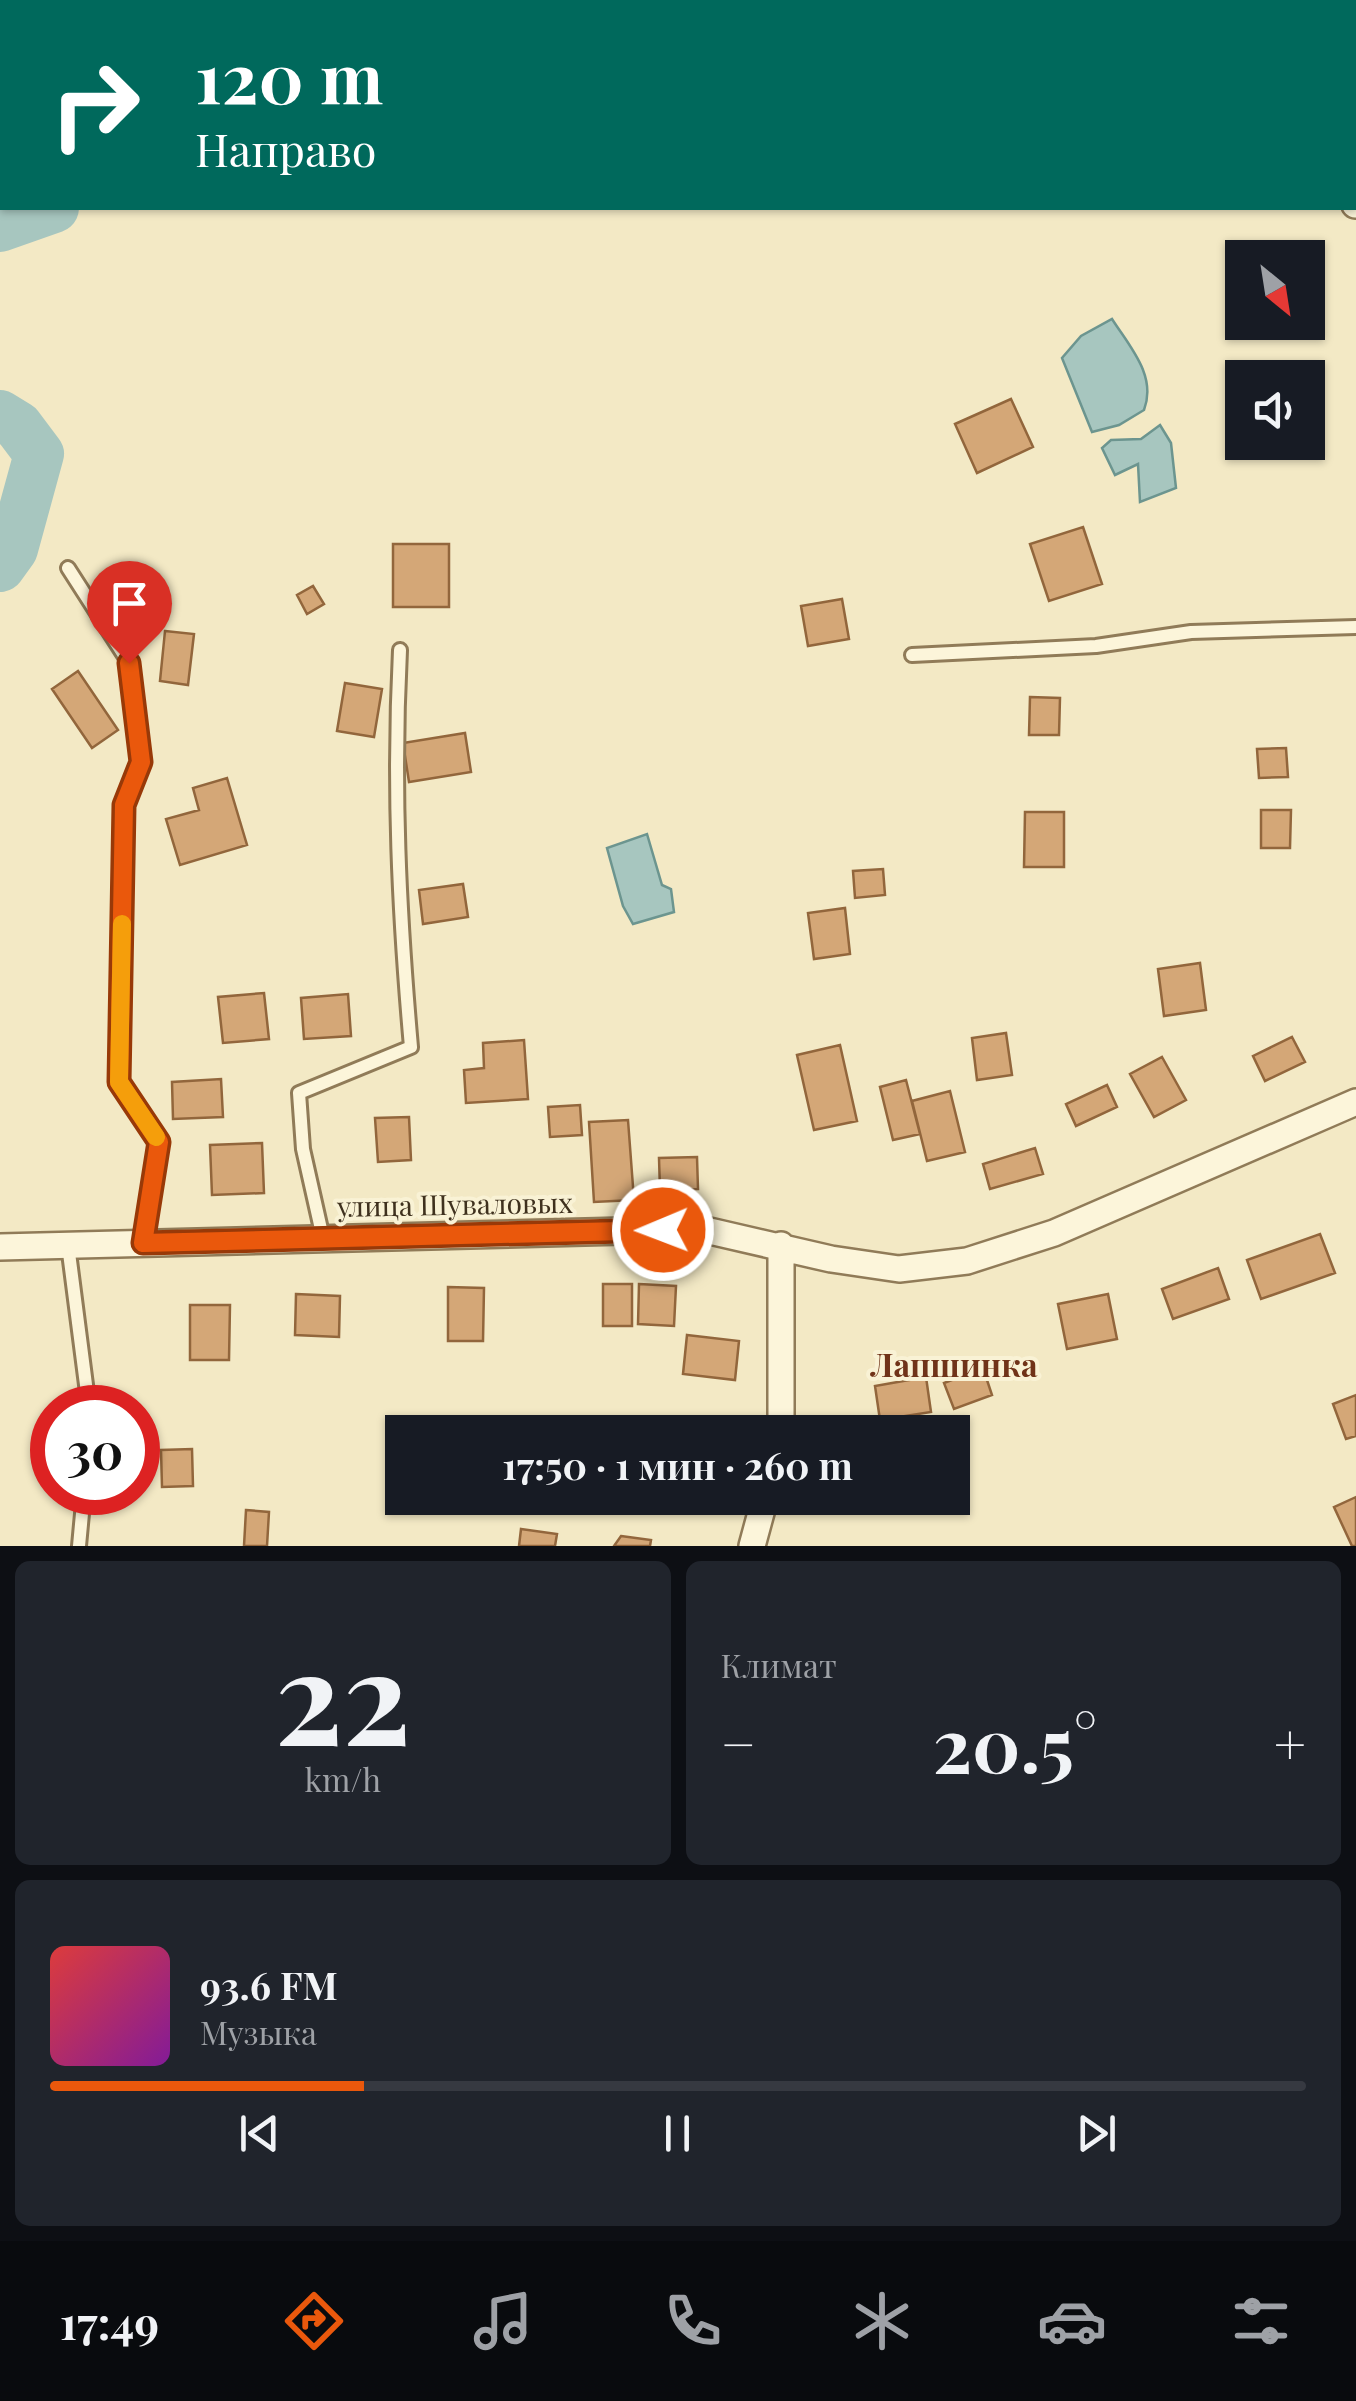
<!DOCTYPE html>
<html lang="ru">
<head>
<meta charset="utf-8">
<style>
  :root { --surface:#171b24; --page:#20242c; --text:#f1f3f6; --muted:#9ea1a6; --line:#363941; --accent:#ea580c }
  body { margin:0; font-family:"Playfair Display",serif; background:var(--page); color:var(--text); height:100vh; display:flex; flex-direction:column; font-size:38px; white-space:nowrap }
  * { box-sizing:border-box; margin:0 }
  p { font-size:32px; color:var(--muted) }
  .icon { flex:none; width:55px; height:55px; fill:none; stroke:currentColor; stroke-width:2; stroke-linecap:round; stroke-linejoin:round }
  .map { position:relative; height:1546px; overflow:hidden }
  .details { display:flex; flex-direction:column; gap:15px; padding:15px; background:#0d0f14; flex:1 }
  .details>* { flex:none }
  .hud { position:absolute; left:0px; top:0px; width:1358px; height:210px; box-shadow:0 2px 8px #0004; background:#00695c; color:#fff; overflow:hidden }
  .needle { width:65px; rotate:150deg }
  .fabs { position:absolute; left:1225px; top:240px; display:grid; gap:20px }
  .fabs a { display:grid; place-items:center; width:100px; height:100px; border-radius:0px; background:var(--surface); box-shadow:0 2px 8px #0004; font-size:50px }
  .speed { position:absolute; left:30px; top:1385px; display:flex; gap:20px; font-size:50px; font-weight:700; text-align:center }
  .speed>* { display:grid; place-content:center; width:130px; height:130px; border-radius:50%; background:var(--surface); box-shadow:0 2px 8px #0004; line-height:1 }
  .speed .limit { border:15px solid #d22; background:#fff; color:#111 }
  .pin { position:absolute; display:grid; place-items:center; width:85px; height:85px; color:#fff; margin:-102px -42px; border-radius:50% 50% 50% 0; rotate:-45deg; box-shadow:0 0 10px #0007 }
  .pin .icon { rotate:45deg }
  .me { position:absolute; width:110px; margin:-55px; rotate:269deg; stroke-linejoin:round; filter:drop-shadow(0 0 8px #0008) }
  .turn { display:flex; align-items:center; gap:35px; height:210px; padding:0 30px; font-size:45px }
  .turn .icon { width:130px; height:130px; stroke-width:2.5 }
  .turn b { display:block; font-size:70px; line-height:85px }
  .big { font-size:75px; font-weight:700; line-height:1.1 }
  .details .widget { flex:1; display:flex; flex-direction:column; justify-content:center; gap:15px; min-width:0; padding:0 35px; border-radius:15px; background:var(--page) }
  .details .dial { align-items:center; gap:0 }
  .dial b { font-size:130px; line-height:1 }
  .song { display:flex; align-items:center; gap:30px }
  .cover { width:120px; height:120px; border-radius:15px; background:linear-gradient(135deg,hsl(0 70% 55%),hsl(290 70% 35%)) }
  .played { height:10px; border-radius:5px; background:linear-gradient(90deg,var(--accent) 25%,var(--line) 25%) }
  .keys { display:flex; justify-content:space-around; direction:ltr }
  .heat { display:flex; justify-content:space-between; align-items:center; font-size:55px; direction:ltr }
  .details .tiles { flex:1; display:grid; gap:15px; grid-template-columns:1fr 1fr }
  .widget:last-child { grid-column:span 2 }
  .trip { position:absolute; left:385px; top:1415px; width:585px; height:100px; border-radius:0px; background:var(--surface); box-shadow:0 2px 8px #0004; font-weight:700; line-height:100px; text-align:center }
  .tab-bar { display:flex; height:160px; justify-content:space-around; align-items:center; background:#090b0e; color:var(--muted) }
  .tab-bar .icon { width:70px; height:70px }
  .tab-bar .active { color:var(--accent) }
  .tab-bar b { font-size:45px; color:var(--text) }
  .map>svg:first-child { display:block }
</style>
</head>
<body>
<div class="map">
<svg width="1356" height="1546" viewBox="0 0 1356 1546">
  <rect width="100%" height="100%" fill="#f3e9c5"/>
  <path fill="#a7c6bf" stroke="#6c958f" stroke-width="2.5" d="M1112,319C1130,347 1157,376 1144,410L1119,425L1092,432L1062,358L1081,336Z
    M1160,425L1171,443L1176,488L1140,502L1138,464L1115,475L1102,448L1111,440L1141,439Z
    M647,834L662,885L671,889L674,912L633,924L623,906L607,848Z"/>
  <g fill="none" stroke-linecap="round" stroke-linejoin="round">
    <path stroke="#a7c6bf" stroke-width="50" d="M365,2L368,0
      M0,227L54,208
      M0,415L18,426L39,454L13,549L0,567"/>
  </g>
  <path fill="#d4a777" stroke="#92663c" stroke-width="2.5" d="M1011,399L1033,447L977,473L955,424Z
    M1083,527L1102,584L1049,601L1030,544Z
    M393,544H449V607H393Z
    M313,586L324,604L307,614L297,595Z
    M842,599L849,639L808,646L801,606Z
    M165,631L194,634L188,685L160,681Z
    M78,671L118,730L92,748L52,689Z
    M345,683L382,689L374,737L337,731Z
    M1030,697L1060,698L1059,735H1029Z
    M465,733L471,772L409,782L403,743Z
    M1286,748L1288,777L1259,778L1257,749Z
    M227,778L247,845L180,865L166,819L199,810L193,788Z
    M1261,810H1291L1290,848H1261Z
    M1025,812H1064V867H1024Z
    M883,869L885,895L855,898L853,871Z
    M463,884L468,917L423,924L419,890Z
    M845,908L850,954L814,959L808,913Z
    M1200,963L1206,1010L1164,1016L1158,969Z
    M264,993L269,1039L223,1043L218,997Z
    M348,994L351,1036L304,1039L301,998Z
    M1006,1033L1012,1075L977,1080L972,1038Z
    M1292,1037L1305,1062L1265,1081L1253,1056Z
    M524,1040L528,1099L466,1103L464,1070L484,1068L483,1043Z
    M840,1045L857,1121L814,1130L797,1055Z
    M1162,1057L1186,1100L1154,1117L1130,1074Z
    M221,1079L223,1117L173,1119L172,1082Z
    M906,1080L920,1134L893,1140L880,1087Z
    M1107,1085L1117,1107L1076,1126L1066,1104Z
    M950,1091L965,1152L927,1161L912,1101Z
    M580,1105L582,1135L550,1137L548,1107Z
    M409,1117L411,1160L378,1162L375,1118Z
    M628,1120L634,1200L594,1202L589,1122Z
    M262,1143L264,1193L212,1195L210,1145Z
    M1035,1148L1043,1174L990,1189L983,1164Z
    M697,1157L698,1189L660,1190L659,1158Z
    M1320,1234L1335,1273L1261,1299L1247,1260Z
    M1218,1268L1229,1299L1173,1319L1162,1289Z
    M603,1284H632V1326H603Z
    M639,1284L676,1286L674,1326L638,1324Z
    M448,1287L484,1288L483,1341H448Z
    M296,1294L340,1296L339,1337L295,1335Z
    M1108,1294L1117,1339L1067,1349L1058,1304Z
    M190,1305H230L229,1360H190Z
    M687,1335L739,1341L735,1380L683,1374Z
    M983,1368L992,1395L954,1409L944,1383Z
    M926,1377L931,1412L880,1420L875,1386Z
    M1356,1395V1436L1346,1439L1333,1404Z
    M192,1449L193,1486L162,1487L161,1450Z
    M1356,1497V1546H1352L1334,1507Z
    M246,1510L269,1512L267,1546H244Z
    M521,1529L557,1534L555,1546H519Z
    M621,1536L651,1540L650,1546H614Z"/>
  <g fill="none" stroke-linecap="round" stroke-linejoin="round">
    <defs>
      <path id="service" d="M68,568L129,663L141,761L124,805L119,1082L159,1141L143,1243
        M912,655L1096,646L1191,632L1356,627
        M323,1238L303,1149L299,1093L411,1047C399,911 393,787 400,650
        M68,1245L89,1408
        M79,1546L84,1492"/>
      <path id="minor" d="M1182,2L1184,0
        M1355,205H1356
        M781,1245V1432
        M0,1247L701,1229L831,1259L899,1269L967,1261L1054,1233L1356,1102
        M752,1546L765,1498"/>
    </defs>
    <use href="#service" stroke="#907b58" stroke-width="18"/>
    <use href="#minor" stroke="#907b58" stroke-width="30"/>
    <use href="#service" stroke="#fcf5da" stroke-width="12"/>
    <use href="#minor" stroke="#fcf5da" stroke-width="25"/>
  </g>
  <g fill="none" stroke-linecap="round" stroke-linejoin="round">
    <defs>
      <path id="route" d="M129,663L141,762L124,805L119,1082L159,1142L143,1243L663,1230"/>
    </defs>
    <use href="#route" stroke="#983908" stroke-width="25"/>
    <use href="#route" stroke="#ea580c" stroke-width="18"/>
    <path stroke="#f59e0b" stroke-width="18" d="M122,924L119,1082L156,1137"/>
  </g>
  <g text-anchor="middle" stroke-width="8" stroke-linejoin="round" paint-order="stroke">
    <g font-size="28" fill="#3f311e" stroke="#f9f2d5">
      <text transform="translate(455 1205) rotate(-1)" y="10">улица Шуваловых</text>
    </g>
    <g font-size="32" font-weight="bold" fill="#703319" stroke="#f9f2d5">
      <text x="954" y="1377">Лапшинка</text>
    </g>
  </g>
</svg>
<div class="fabs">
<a><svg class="needle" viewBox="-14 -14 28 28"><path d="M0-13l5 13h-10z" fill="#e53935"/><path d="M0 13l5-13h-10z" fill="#9ea1a6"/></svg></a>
<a><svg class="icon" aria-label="sound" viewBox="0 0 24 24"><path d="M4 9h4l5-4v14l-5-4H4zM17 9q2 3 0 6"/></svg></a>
</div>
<div class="speed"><div class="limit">30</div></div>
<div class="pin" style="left:129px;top:663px;background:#d93025"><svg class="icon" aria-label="arrive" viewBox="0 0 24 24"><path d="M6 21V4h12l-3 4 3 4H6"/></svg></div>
<svg class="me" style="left:663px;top:1230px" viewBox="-20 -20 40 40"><circle r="17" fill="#ea580c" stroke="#fff" stroke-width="3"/><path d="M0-11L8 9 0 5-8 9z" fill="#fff"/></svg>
<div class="trip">17:50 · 1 мин · 260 m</div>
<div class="hud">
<div class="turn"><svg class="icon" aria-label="right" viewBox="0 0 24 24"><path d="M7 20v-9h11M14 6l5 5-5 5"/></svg><div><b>120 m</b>Направо</div></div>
</div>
</div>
<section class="details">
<div class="tiles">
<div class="widget dial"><b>22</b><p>km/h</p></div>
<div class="widget"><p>Климат</p>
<div class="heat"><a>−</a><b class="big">20.5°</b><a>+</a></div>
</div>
<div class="widget">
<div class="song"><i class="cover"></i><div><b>93.6 FM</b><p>Музыка</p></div></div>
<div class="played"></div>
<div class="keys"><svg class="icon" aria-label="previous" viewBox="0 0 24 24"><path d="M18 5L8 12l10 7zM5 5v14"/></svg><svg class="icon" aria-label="pause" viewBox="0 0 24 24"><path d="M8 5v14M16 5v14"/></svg><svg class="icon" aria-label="next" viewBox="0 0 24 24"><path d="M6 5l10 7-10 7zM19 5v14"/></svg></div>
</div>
</div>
</section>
<nav class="tab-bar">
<b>17:49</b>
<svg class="icon active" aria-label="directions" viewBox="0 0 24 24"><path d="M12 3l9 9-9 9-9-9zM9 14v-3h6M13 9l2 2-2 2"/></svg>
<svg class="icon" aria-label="music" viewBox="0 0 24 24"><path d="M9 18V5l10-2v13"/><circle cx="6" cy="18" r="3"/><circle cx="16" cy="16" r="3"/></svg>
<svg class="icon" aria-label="phone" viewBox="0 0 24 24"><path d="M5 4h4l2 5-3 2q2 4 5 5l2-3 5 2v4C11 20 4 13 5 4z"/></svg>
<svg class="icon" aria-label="climate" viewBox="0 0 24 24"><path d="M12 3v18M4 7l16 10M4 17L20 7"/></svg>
<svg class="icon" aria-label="car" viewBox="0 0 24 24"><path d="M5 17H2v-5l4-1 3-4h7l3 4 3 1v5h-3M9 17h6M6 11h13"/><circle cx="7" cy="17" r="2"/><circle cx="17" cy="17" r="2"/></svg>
<svg class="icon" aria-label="filters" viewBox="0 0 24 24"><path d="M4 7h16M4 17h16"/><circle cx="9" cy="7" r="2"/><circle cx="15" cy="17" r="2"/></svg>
</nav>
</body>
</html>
